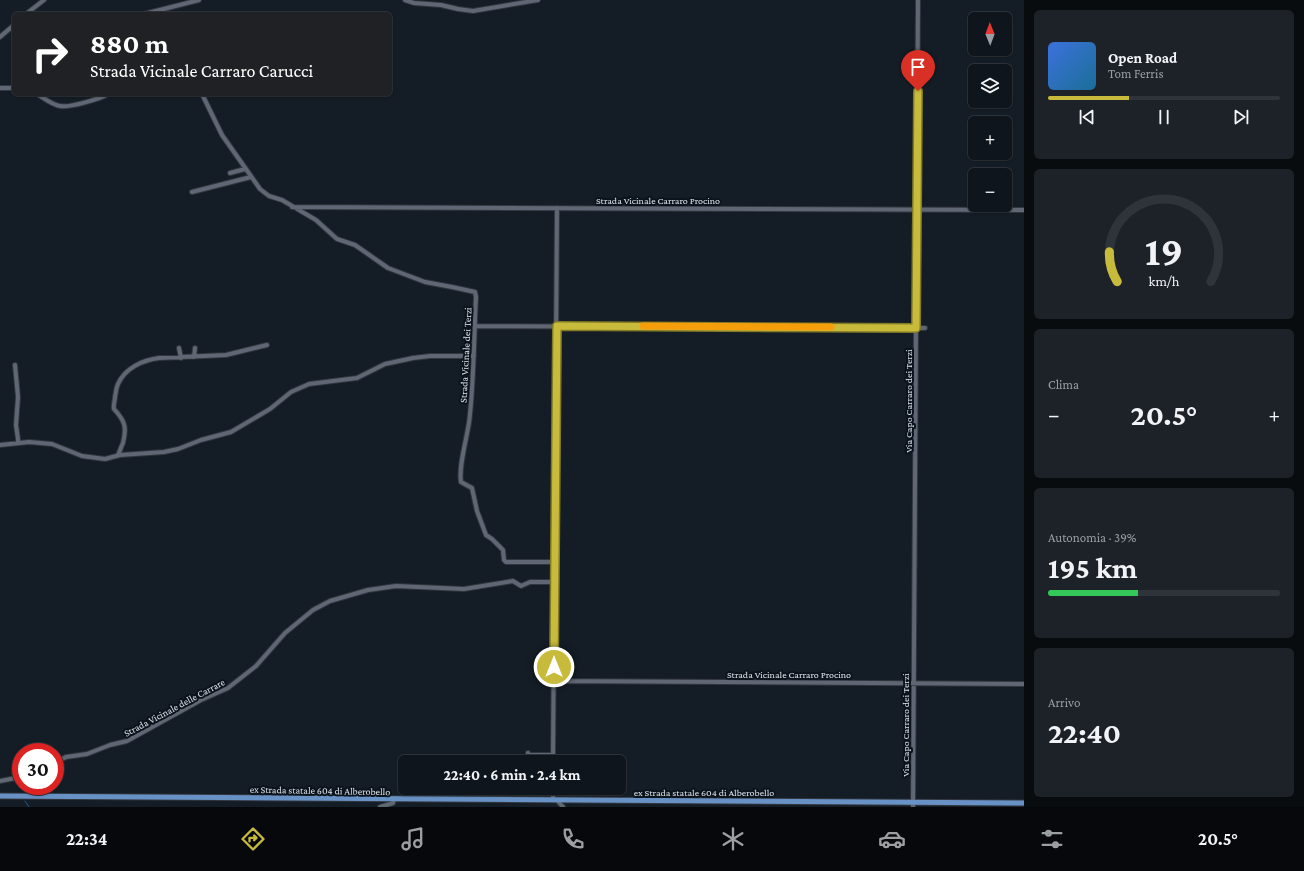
<!DOCTYPE html>
<html lang="it">
<head>
<meta charset="utf-8">
<style>
  :root { --surface:#0f151c; --page:#1d2229; --text:#f1f3f6; --muted:#9b9fa3; --line:#2f343b; --accent:#c8bb3b }
  body { margin:0; font-family:"Crimson Pro",serif; background:var(--page); color:var(--text); height:100vh; display:flex; flex-direction:column; font-size:15px; white-space:nowrap }
  * { box-sizing:border-box; margin:0 }
  p { font-size:13px; color:var(--muted) }
  .icon { flex:none; width:22px; height:22px; fill:none; stroke:currentColor; stroke-width:2; stroke-linecap:round; stroke-linejoin:round }
  .map { position:relative; flex:1; overflow:hidden }
  .drawer { display:flex; flex-direction:column; gap:10px; padding:10px; background:#080c0f; width:280px }
  .drawer>* { flex:none }
  .hud { position:absolute; left:12px; top:12px; width:380px; height:84px; border-radius:6px; box-shadow:0 1px 3px #0004,0 0 0 1px var(--line); background:#202124; color:#fff; overflow:hidden }
  .needle { width:26px; rotate:359deg }
  .controls { position:absolute; left:968px; top:12px; display:grid; gap:8px }
  .controls a { display:grid; place-items:center; width:44px; height:44px; border-radius:6px; background:var(--surface); box-shadow:0 1px 3px #0004,0 0 0 1px var(--line); font-size:20px }
  .speed { position:absolute; left:12px; top:743px; display:flex; gap:8px; font-size:20px; font-weight:700; text-align:center }
  .speed>* { display:grid; place-content:center; width:52px; height:52px; border-radius:50%; background:var(--surface); box-shadow:0 1px 3px #0004,0 0 0 1px var(--line); line-height:1 }
  .speed .limit { border:6px solid #d22; background:#fff; color:#111 }
  .pin { position:absolute; display:grid; place-items:center; width:34px; height:34px; color:#fff; margin:-41px -17px; border-radius:50% 50% 50% 0; rotate:-45deg; box-shadow:0 0 4px #0007 }
  .pin .icon { rotate:45deg }
  .me { position:absolute; width:44px; margin:-22px; rotate:0deg; stroke-linejoin:round; filter:drop-shadow(0 0 3px #0008) }
  .turn { display:flex; align-items:center; gap:14px; height:84px; padding:0 12px; font-size:18px }
  .turn .icon { width:52px; height:52px; stroke-width:2.5 }
  .turn b { display:block; font-size:28px; line-height:34px }
  .big { font-size:30px; font-weight:700; line-height:1.1 }
  .drawer .tile { flex:1; display:flex; flex-direction:column; justify-content:center; gap:6px; min-width:0; padding:0 14px; border-radius:6px; background:var(--page) }
  .drawer .dial { align-items:center; gap:0 }
  .dial svg { height:104px; overflow:visible; fill:none; stroke:var(--line); stroke-width:7; stroke-linecap:round; text-anchor:middle }
  .dial text { fill:var(--text); stroke:none }
  .song { display:flex; align-items:center; gap:12px }
  .cover { width:48px; height:48px; border-radius:6px; background:linear-gradient(135deg,hsl(220 70% 55%),hsl(200 70% 35%)) }
  .played { height:4px; border-radius:2px; background:linear-gradient(90deg,var(--accent) 35%,var(--line) 35%) }
  .keys { display:flex; justify-content:space-around; direction:ltr }
  .heat { display:flex; justify-content:space-between; align-items:center; font-size:22px; direction:ltr }
  .charge { height:6px; border-radius:3px; background:linear-gradient(90deg,#34c759 39%,var(--line) 0) }
  .trip { position:absolute; left:398px; top:755px; width:228px; height:40px; border-radius:6px; background:var(--surface); box-shadow:0 1px 3px #0004,0 0 0 1px var(--line); font-weight:700; line-height:40px; text-align:center }
  .menu { display:flex; height:64px; justify-content:space-around; align-items:center; background:#06080b; color:var(--muted) }
  .menu .icon { width:28px; height:28px }
  .menu .selected { color:var(--accent) }
  .menu b { font-size:18px; color:var(--text) }
  main { display:flex; flex:1; min-height:0 }
  .map>svg:first-child { display:block }
</style>
</head>
<body>
<main>
<div class="map">
<svg width="1024" height="807" viewBox="0 0 1024 807">
  <rect width="100%" height="100%" fill="#141c25"/>
  <g fill="none" stroke-linecap="round" stroke-linejoin="round">
    <path stroke="#265992" stroke-width="1" d="M25,801L29,807"/>
    <defs>
      <path id="minor" d="M405,0L414,3L441,5L458,9L473,11L538,0
        M26,14L44,0
        M144,14L199,0
        M0,37L14,25
        M0,88H14
        M37,94C44,98 52,105 60,106C69,108 100,99 108,94
        M202,94L222,135L260,189L269,196L282,200L316,220L337,239L355,245L388,268L425,282L452,287L475,292L476,297C474,336 474,375 470,414C469,433 458,464 461,482L472,488L477,511L486,535L492,539L503,550L504,560L506,562H554
        M230,173L245,169
        M192,192L251,177
        M292,207L1024,210
        M475,326L925,328
        M179,348L181,358
        M194,357L195,348
        M15,365L18,397L16,425L18,439V443
        M0,445L29,442L52,444L82,456L105,459L120,455L164,452L178,449L201,440L231,432L270,409L291,392L309,384L357,378L385,364L413,358L430,356H474
        M118,455C120,451 121,447 123,443C127,427 125,421 114,409C113,405 115,401 115,397C116,392 116,388 118,384C125,368 143,360 159,358L226,355L267,345
        M554,681L1024,684
        M528,753L529,755H553
        M553,762L557,208
        M55,763L66,757L87,754L110,745L127,741L201,700L228,688L256,666L285,633L313,610L330,601L368,590L396,586L464,589L513,581L521,586L530,582H554
        M0,781L21,777
        M553,800V788
        M557,800L563,807
        M380,807L393,803L394,799
        M913,807L918,0"/>
      <path id="major" d="M0,796L1024,803"/>
    </defs>
    <use href="#minor" stroke="#32363e" stroke-width="6"/>
    <use href="#major" stroke="#32363e" stroke-width="7"/>
    <use href="#minor" stroke="#5e6773" stroke-width="4"/>
    <use href="#major" stroke="#6892c5" stroke-width="5"/>
  </g>
  <g fill="none" stroke-linecap="round" stroke-linejoin="round">
    <defs>
      <path id="route" d="M554,667L557,326L916,328L918,91"/>
    </defs>
    <use href="#route" stroke="#827a26" stroke-width="10"/>
    <use href="#route" stroke="#c8bb3b" stroke-width="7"/>
    <path stroke="#f59e0b" stroke-width="7" d="M643,326L831,327"/>
  </g>
  <g text-anchor="middle" stroke-width="4" stroke-linejoin="round" paint-order="stroke">
    <g font-size="10" fill="#dde2e9" stroke="#0b131c">
      <text x="658" y="204">Strada Vicinale Carraro Procino</text>
      <text transform="translate(465 355) rotate(-87)" y="4">Strada Vicinale dei Terzi</text>
      <text transform="translate(908 401) rotate(-90)" y="4">Via Capo Carraro dei Terzi</text>
      <text x="789" y="678">Strada Vicinale Carraro Procino</text>
      <text transform="translate(174 707) rotate(-28)" y="4">Strada Vicinale delle Carrare</text>
      <text transform="translate(905 725) rotate(-90)" y="4">Via Capo Carraro dei Terzi</text>
      <text transform="translate(320 790) rotate(1)" y="4">ex Strada statale 604 di Alberobello</text>
      <text x="704" y="796">ex Strada statale 604 di Alberobello</text>
    </g>
  </g>
</svg>
<div class="controls">
<a><svg class="needle" viewBox="-14 -14 28 28"><path d="M0-13l5 13h-10z" fill="#e53935"/><path d="M0 13l5-13h-10z" fill="#9b9fa3"/></svg></a>
<a><svg class="icon" aria-label="layers" viewBox="0 0 24 24"><path d="M12 4l9 5-9 5-9-5zM3 14l9 5 9-5"/></svg></a>
<a>+</a>
<a>−</a>
</div>
<div class="speed"><div class="limit">30</div></div>
<div class="pin" style="left:918px;top:91px;background:#d93025"><svg class="icon" aria-label="arrive" viewBox="0 0 24 24"><path d="M6 21V4h12l-3 4 3 4H6"/></svg></div>
<svg class="me" style="left:554px;top:667px" viewBox="-20 -20 40 40"><circle r="17" fill="#c8bb3b" stroke="#fff" stroke-width="3"/><path d="M0-11L8 9 0 5-8 9z" fill="#fff"/></svg>
<div class="trip">22:40 · 6 min · 2.4 km</div>
<div class="hud">
<div class="turn"><svg class="icon" aria-label="right" viewBox="0 0 24 24"><path d="M7 20v-9h11M14 6l5 5-5 5"/></svg><div><b>880 m</b>Strada Vicinale Carraro Carucci</div></div>
</div>
</div>
<section class="drawer">
<div class="tile">
<div class="song"><i class="cover"></i><div><b>Open Road</b><p>Tom Ferris</p></div></div>
<div class="played"></div>
<div class="keys"><svg class="icon" aria-label="previous" viewBox="0 0 24 24"><path d="M18 5L8 12l10 7zM5 5v14"/></svg><svg class="icon" aria-label="pause" viewBox="0 0 24 24"><path d="M8 5v14M16 5v14"/></svg><svg class="icon" aria-label="next" viewBox="0 0 24 24"><path d="M6 5l10 7-10 7zM19 5v14"/></svg></div>
</div>
<div class="tile dial"><svg viewBox="0 0 100 80">
<path d="M14 69A42 42 0 1 1 86 69"/>
<path d="M14 69A42 42 0 0 1 8 46" stroke="#c8bb3b"/>
<text x="50" y="56" font-size="32" font-weight="700">19</text>
<text x="50" y="72" font-size="11">km/h</text>
</svg></div>
<div class="tile"><p>Clima</p>
<div class="heat"><a>−</a><b class="big">20.5°</b><a>+</a></div>
</div>
<div class="tile"><p>Autonomia · 39%</p><b class="big">195 km</b><div class="charge"></div></div>
<div class="tile"><p>Arrivo</p><b class="big">22:40</b></div>
</section>
</main>
<nav class="menu">
<b>22:34</b>
<svg class="icon selected" aria-label="directions" viewBox="0 0 24 24"><path d="M12 3l9 9-9 9-9-9zM9 14v-3h6M13 9l2 2-2 2"/></svg>
<svg class="icon" aria-label="music" viewBox="0 0 24 24"><path d="M9 18V5l10-2v13"/><circle cx="6" cy="18" r="3"/><circle cx="16" cy="16" r="3"/></svg>
<svg class="icon" aria-label="phone" viewBox="0 0 24 24"><path d="M5 4h4l2 5-3 2q2 4 5 5l2-3 5 2v4C11 20 4 13 5 4z"/></svg>
<svg class="icon" aria-label="climate" viewBox="0 0 24 24"><path d="M12 3v18M4 7l16 10M4 17L20 7"/></svg>
<svg class="icon" aria-label="car" viewBox="0 0 24 24"><path d="M5 17H2v-5l4-1 3-4h7l3 4 3 1v5h-3M9 17h6M6 11h13"/><circle cx="7" cy="17" r="2"/><circle cx="17" cy="17" r="2"/></svg>
<svg class="icon" aria-label="filters" viewBox="0 0 24 24"><path d="M4 7h16M4 17h16"/><circle cx="9" cy="7" r="2"/><circle cx="15" cy="17" r="2"/></svg>
<b>20.5°</b>
</nav>
</body>
</html>
